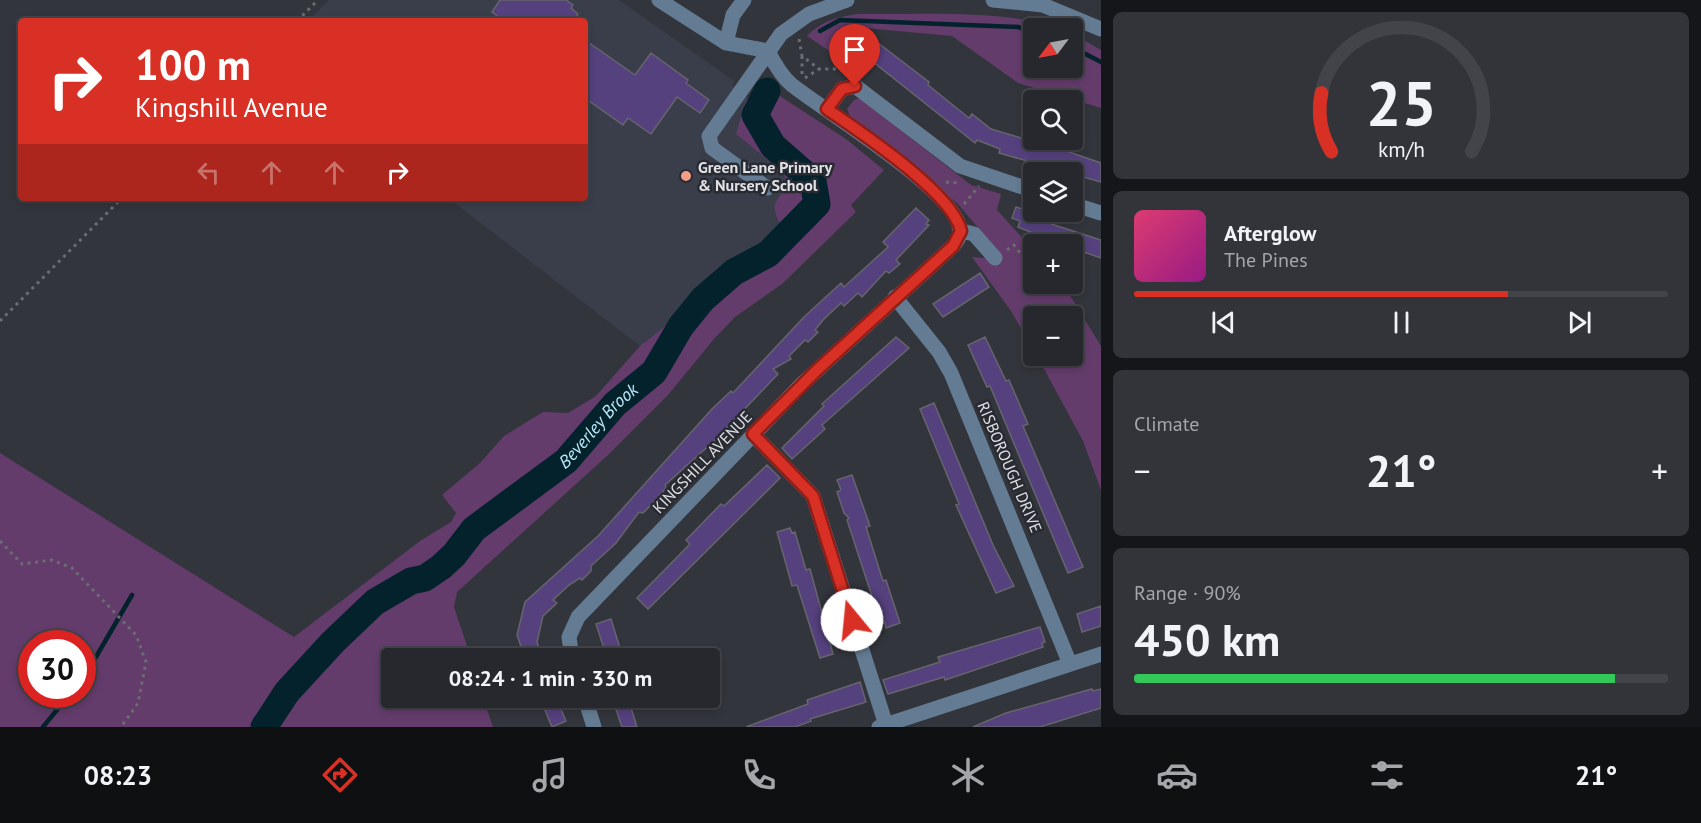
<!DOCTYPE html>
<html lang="en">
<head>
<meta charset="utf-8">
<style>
  :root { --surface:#26282d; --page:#323439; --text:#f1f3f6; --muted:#a4a6aa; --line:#424449; --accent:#d93025 }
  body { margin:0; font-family:"PT Sans",sans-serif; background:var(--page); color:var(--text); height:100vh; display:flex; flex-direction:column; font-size:22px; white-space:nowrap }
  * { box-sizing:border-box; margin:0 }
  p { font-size:20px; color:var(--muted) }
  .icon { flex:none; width:33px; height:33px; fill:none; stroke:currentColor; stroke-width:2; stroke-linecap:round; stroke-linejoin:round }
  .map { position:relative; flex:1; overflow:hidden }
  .side { display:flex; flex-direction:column; gap:12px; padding:12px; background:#151619; width:600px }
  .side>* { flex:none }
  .hud { position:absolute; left:18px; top:18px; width:570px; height:183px; border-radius:6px; box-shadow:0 3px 9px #0003,0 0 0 2px var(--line); background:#d93025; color:#fff; overflow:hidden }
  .needle { width:39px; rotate:238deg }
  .controls { position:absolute; left:1023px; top:18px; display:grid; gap:12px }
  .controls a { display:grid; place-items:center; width:60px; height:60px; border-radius:6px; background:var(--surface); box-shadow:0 3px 9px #0003,0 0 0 2px var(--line); font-size:30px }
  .speed { position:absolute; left:18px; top:630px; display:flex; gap:12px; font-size:30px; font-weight:700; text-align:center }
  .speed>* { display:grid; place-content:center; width:78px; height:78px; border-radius:50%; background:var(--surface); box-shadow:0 3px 9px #0003,0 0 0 2px var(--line); line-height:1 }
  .speed .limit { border:9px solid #d22; background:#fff; color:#111 }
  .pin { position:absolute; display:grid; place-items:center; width:51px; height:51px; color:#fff; margin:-62px -26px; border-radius:50% 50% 50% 0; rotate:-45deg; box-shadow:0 0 6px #0007 }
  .pin .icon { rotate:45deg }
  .me { position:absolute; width:66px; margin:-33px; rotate:343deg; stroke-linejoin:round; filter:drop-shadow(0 0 4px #0008) }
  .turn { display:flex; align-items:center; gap:21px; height:126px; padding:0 18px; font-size:27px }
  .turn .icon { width:78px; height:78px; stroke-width:2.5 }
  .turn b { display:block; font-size:42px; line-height:51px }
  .lanes { display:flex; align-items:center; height:57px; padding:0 18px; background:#0003; justify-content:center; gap:30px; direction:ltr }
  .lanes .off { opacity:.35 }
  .big { font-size:45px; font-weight:800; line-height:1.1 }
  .side .card { flex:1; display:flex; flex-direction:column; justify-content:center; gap:9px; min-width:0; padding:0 21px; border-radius:9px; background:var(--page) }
  .side .dial { align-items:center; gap:0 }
  .dial svg { height:156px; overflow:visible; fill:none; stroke:var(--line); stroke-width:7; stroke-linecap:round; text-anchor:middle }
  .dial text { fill:var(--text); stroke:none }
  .song { display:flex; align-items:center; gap:18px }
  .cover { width:72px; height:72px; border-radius:9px; background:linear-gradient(135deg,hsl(340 70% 55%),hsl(310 70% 35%)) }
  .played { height:6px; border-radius:3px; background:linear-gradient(90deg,var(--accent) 70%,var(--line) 70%) }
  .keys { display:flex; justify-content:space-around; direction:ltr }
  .heat { display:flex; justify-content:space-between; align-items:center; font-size:33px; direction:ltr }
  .charge { height:9px; border-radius:4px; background:linear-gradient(90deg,#34c759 90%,var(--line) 0) }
  .trip { position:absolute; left:381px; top:648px; width:339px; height:60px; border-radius:6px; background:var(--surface); box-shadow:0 3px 9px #0003,0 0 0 2px var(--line); font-weight:800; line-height:60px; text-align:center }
  .menu { display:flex; height:96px; justify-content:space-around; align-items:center; background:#0f1012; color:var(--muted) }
  .menu .icon { width:42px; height:42px }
  .menu .selected { color:var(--accent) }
  .menu b { font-size:27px; color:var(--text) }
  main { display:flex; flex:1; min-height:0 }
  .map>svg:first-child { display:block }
</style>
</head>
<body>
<main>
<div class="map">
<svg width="1101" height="727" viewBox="0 0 1101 727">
  <rect width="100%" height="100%" fill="#33353c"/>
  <path fill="#3a3e4b" d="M329,0H619L734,81L733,85L752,101L736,133L783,171L789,181L783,229L745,263L640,346L448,198H585V21H308Z"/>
  <path fill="#633c6b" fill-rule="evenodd" d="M858,14C918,15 1002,9 1058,28H1034V68H1072L1073,34L1101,50V108L1018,83L952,36L865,28L841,59L807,36C822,21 837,17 858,14Z
    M766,87L846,139L884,170L851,205L856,212L782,284L735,317L714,339L668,395L608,455L457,592L454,607L471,658H392V698H483L493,727H0V453L294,637L420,541L451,522L456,513L442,495L480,463L504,436L543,412L568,413L596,396L640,346L702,297L698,287L718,267L730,260L745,264L781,231L782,227C762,194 790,203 784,173L736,134L746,100ZM32,644H82V694H32Z
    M859,98L971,185L1001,194L997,210L1033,250L1034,284H1063L1101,346V490L1083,441L1037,356H1072V316H1034L1033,349L1011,311L972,257L985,258L992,263L1002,256L958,204L850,116L847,109L854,100Z"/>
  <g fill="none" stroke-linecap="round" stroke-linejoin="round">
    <path stroke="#03222c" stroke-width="4.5" d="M820,31L840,20L1018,27L1034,32
      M1072,47L1101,62
      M82,681L132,595
      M43,727L70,694"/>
    <path stroke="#03222c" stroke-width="27" id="s1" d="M264,727L287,692L333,642L375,602L411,581L425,578L441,567L454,555L474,529L566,461L615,404L654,372L681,326L703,299L734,272L768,254L817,204L813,181L773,146L755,115L767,91"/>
  </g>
  <path fill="#55417e" stroke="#66646c" stroke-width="1.5" d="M500,0H566L573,5L571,8L578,14L573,21H504L492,12Z
    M869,36L929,82L928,85L969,118L972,114L991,129L1028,140L1029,138L1101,163V182L999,153L1000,149L977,140L975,143L867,57L870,53L861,46Z
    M585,40L635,75L651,53L688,80L686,83L709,100L700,113L677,97L651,134L628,118L623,125L585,98Z
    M1016,207L1038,214L1036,219L1101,240V258L1072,248V244H1060L1018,227L1020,221L1012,218Z
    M916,208L929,220L926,224L929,225L896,260L900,264L889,273L886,271L862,297L858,293L844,306L841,303L823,320L815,330L818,332L808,342L805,340L789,356L791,359L773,369L778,374L714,441L665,485L666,488L652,504L643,513L639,512L616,543L591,566V571L582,580L580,578L569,585L553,600L557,603L543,616L537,642L542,658H525L517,635L525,602L598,536L712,409L731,391L733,393L804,317L841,283L844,287L888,247L883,242Z
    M980,273L989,287L943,317L933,304Z
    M896,337L909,348L822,425L825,429L792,459L782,448L824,406L822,404Z
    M985,337L1006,381L1009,380L1028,424L1023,426L1083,567L1068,573L990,386L987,387L968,345Z
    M934,403L993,545L1014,586L996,593L956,505L959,504L920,409Z
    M767,465L780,478L648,609L637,598L690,544L686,540L721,504L724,506Z
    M852,475L870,526L866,527L883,581L886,580L900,623L886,628L885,622L881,624L847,520L849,518L844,513L837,492L841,490L837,480Z
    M790,528L792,533L795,532L806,570L810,569L833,654L820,658L797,585L792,586L777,532Z
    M1101,606V626L1082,632L1077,614Z
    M611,619L623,658H607L596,624Z
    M1040,627L1045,642L1042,643L1043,647L945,680L944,677L888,694L883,680L940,662L938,657Z
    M860,682L866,702L810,719L811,721L795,727H746L808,704L807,700Z
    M1092,689L1093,691L1101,689V708L1040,727H973L1006,713Z
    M540,698H556L566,721L552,727Z
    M612,698H628L637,727H622Z"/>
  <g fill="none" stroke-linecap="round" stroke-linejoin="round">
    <path stroke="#6a6c72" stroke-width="3" stroke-dasharray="3 4.5" stroke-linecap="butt" d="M297,21L318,0
      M799,39L802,56L819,69H841L843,73
      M802,56V75
      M805,78L819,69
      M946,182L960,183
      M964,204L979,186
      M1007,250L1014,245L1034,272
      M1042,284L1045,288
      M0,321L122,198
      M0,541L22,564L52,560L72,568L136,635L146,662L138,703L121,727"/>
    <path stroke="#647c93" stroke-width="15" d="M659,0L726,43L768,51
      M993,0L1043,5L1101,29
      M726,43L733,15L744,0
      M827,109L842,89L855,86L960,166L1034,191
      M767,188L712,148L709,136L781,34L809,14L847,0
      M1072,204L1101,213
      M961,231L974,234L995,258
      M895,297L939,352L951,373L1070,664
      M753,434L813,496L886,725
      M572,658L569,637L578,617L801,385L953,246C957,241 961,236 960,230C958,192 823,110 792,85C781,76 774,63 768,51
      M585,698L594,727
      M879,727L1101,654"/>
  </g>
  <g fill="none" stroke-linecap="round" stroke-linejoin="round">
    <defs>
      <path id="route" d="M852,620L813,496L753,434L816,371L953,246L961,231C953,193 860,132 827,109L842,89L855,86"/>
    </defs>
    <use href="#route" stroke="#8d1f18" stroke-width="15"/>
    <use href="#route" stroke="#d93025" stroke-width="10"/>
  </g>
  <circle fill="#f49e89" stroke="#292b32" stroke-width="2" cx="686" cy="176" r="6"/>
  <g text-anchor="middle" stroke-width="5" stroke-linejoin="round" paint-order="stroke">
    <g font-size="16" font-weight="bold" fill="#e0e1e6" stroke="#292b32" text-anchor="start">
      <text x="698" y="173">Green Lane Primary<tspan x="698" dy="18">&amp; Nursery School</tspan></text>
    </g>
    <g font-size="16" fill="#e0e1e6" stroke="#292b32">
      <text transform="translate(702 462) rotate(-46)" y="6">KINGSHILL AVENUE</text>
      <text transform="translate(1010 467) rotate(67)" y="6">RISBOROUGH DRIVE</text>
    </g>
    <g font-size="18" font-style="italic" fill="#bbe8f9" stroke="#292b32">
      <text dy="6" stroke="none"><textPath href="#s1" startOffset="456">Beverley Brook</textPath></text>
    </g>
  </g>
</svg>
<div class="controls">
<a><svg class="needle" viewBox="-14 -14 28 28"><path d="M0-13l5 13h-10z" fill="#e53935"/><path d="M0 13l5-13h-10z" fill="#a4a6aa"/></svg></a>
<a><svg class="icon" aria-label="search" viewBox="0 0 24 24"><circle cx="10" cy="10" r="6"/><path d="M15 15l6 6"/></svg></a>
<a><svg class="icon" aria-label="layers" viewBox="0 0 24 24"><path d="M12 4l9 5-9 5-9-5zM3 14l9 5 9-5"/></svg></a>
<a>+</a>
<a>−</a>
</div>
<div class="speed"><div class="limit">30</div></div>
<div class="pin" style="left:855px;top:86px;background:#d93025"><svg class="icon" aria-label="arrive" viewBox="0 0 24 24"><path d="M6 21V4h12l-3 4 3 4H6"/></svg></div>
<svg class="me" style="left:852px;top:620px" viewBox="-20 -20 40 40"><circle r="19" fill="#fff"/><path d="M0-13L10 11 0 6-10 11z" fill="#d93025"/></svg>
<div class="trip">08:24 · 1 min · 330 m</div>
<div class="hud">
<div class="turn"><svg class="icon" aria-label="right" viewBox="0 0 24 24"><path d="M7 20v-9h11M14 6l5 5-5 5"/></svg><div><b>100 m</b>Kingshill Avenue</div></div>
<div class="lanes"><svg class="icon off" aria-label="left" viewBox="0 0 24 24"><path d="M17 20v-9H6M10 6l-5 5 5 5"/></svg><svg class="icon off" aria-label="ahead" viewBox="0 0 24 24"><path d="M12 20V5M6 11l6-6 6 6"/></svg><svg class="icon off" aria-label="ahead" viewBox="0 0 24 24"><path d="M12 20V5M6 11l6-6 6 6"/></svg><svg class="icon" aria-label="right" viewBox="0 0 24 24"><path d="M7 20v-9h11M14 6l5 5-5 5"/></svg></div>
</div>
</div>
<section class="side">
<div class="card dial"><svg viewBox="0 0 100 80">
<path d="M14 69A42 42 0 1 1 86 69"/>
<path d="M14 69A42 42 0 0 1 9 39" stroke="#d93025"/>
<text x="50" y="56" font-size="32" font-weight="700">25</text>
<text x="50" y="72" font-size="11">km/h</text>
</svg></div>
<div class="card">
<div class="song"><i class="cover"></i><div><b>Afterglow</b><p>The Pines</p></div></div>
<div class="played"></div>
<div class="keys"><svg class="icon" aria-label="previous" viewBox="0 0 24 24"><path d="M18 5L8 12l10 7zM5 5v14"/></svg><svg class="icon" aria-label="pause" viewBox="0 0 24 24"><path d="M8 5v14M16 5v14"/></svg><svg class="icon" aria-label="next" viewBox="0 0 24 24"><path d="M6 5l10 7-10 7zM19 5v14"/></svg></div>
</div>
<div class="card"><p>Climate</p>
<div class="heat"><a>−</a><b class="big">21°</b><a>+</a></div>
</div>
<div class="card"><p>Range · 90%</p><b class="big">450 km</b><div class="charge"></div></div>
</section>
</main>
<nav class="menu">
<b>08:23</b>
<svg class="icon selected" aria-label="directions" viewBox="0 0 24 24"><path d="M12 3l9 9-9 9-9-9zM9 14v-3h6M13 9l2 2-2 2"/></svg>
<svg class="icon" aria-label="music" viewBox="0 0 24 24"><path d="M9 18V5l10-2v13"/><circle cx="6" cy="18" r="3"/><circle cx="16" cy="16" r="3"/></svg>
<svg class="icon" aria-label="phone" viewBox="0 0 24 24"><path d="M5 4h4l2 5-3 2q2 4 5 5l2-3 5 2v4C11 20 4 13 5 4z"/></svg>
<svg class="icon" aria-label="climate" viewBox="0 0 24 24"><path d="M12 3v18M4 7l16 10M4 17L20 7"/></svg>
<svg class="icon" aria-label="car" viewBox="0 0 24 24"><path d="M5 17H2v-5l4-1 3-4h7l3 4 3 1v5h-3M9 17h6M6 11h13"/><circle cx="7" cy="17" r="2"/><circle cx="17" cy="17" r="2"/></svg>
<svg class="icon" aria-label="filters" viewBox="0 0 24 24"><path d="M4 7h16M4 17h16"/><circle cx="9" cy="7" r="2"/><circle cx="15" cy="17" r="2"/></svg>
<b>21°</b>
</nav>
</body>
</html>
